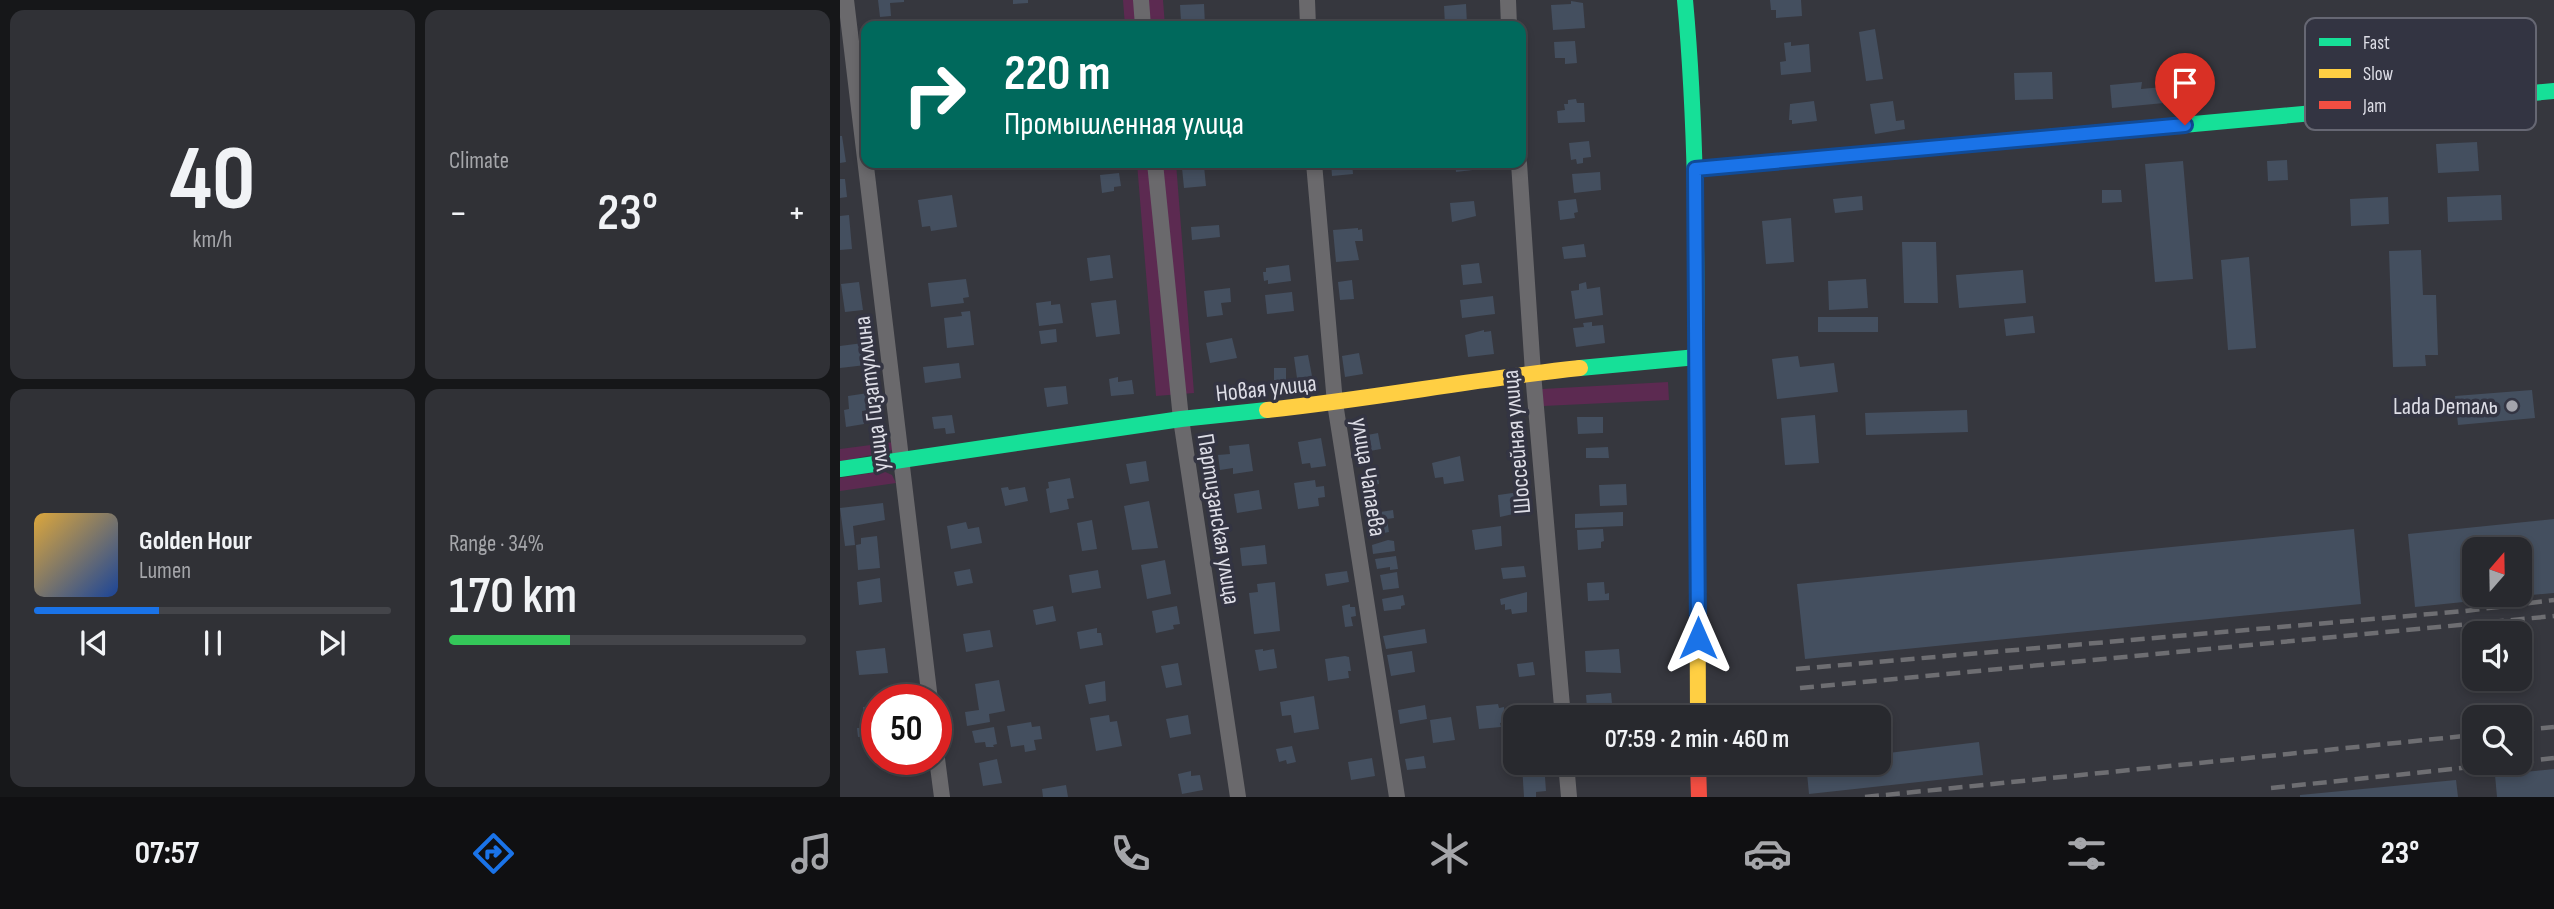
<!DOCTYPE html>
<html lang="en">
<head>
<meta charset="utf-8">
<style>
  :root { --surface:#28292e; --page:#303136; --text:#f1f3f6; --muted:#a5a6aa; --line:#44454a; --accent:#1a73e8 }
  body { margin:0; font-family:"Sofia Sans Condensed",sans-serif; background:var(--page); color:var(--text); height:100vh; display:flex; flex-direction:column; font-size:26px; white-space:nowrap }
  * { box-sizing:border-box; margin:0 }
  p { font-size:23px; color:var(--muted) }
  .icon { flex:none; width:38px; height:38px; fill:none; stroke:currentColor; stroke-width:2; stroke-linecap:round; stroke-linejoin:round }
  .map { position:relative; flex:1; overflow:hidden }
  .drawer { display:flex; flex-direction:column; gap:10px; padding:10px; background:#161719; width:840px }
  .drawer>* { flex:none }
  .banner { position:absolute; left:21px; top:21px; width:665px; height:147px; border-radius:14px; box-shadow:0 4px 10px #0003,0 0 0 2px var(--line); background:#00695c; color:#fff; overflow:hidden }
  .needle { width:46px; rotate:20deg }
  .tools { position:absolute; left:1622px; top:537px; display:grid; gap:14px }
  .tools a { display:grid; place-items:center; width:70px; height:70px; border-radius:14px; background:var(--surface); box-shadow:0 4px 10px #0003,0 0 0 2px var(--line); font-size:35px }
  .speed { position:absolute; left:21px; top:684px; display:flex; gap:14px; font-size:35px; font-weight:700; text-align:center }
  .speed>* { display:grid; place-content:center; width:91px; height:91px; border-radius:50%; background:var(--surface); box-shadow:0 4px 10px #0003,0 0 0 2px var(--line); line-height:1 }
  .speed .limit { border:10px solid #d22; background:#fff; color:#111 }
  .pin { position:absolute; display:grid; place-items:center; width:60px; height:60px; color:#fff; margin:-72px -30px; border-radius:50% 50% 50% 0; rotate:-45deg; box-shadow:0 0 7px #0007 }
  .pin .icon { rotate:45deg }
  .me { position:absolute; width:77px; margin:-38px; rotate:0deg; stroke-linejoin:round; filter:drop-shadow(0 0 5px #0008) }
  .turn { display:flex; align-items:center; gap:24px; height:147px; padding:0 28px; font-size:32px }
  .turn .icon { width:91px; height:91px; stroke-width:2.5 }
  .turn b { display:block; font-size:49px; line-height:60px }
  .big { font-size:52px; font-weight:600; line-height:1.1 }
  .drawer .widget { flex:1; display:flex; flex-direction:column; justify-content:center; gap:10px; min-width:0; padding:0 24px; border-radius:14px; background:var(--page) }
  .drawer .dial { align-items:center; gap:0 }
  .dial b { font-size:91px; line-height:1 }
  .song { display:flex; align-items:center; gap:21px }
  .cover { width:84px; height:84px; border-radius:10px; background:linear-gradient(135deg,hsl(40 70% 55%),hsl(220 70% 35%)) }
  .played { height:7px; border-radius:4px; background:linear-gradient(90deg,var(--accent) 35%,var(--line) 35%) }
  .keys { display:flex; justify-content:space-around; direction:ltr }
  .heat { display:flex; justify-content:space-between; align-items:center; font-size:38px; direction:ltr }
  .charge { height:10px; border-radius:5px; background:linear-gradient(90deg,#34c759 34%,var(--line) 0) }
  .drawer .tiles { flex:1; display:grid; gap:10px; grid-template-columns:repeat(2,1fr) }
  .trip { position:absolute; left:663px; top:705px; width:388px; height:70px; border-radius:14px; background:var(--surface); box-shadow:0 4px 10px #0003,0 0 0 2px var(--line); font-weight:600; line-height:70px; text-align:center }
  .tab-bar { display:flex; height:112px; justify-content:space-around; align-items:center; background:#101012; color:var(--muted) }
  .tab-bar .icon { width:49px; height:49px }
  .tab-bar .on { color:var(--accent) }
  .tab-bar b { font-size:32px; color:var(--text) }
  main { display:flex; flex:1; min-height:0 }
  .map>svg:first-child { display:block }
</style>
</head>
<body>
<main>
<section class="drawer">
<div class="tiles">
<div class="widget dial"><b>40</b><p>km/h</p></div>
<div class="widget"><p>Climate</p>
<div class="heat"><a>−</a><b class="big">23°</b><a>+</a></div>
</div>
<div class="widget">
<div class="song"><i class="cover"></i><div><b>Golden Hour</b><p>Lumen</p></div></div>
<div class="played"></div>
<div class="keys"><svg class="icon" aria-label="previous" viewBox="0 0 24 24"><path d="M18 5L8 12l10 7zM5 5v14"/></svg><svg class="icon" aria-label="pause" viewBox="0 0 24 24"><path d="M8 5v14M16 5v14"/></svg><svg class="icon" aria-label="next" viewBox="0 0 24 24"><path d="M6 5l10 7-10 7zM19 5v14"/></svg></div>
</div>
<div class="widget"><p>Range · 34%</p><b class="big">170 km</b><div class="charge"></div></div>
</div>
</section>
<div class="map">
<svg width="1714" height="797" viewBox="0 0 1714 797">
  <rect width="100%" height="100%" fill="#36373e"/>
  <path fill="#5c2a51" d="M283,0H323L325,26H285Z
    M297,163H336L354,393L316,396Z
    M828,382L829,400L703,406L702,389Z
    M54,442L53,450L0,462V449Z
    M43,471L52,475L56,483L0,491V478Z"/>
  <path fill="#444f5f" d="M38,0H64V2L50,3L51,16L40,17Z
    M173,0H188V3L173,4Z
    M930,0H961L962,16L936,18V10H931Z
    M731,1L743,3L745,28L713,30L711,5L731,4Z
    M364,4L365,25H349V20L341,21L340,5Z
    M626,4L627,24L605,25L604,6Z
    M501,20V26H482V21Z
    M1035,29L1043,79L1026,81L1019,32Z
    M735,41L737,63L725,64V58H715L714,42Z
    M951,42V46L969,44L971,72L941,75L940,62L946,61L944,43Z
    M1212,72L1213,99L1175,100L1174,73Z
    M1302,82L1301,89L1323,87L1324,103L1272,108L1270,85Z
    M736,99L737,103H744L745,122L718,123L717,111L725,110L724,104H728V100Z
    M974,101L977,121L952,124V120H949L950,104Z
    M1053,101L1056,121L1064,120L1065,129L1035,134L1030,104Z
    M0,136H2L6,162L0,163Z
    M749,141L751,157L743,158V163L737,164L736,159L731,160L729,143Z
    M1637,142L1639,171L1598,173L1596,144Z
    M1447,160L1448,180L1428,181L1427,161Z
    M1343,161L1353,279L1315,282L1305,164Z
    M59,163H73V167L60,169Z
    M78,163H96V164L79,167Z
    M491,163H512L513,174L492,176Z
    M615,163H640L641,169L616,172Z
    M364,166L366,186L344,188L342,168Z
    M760,172L761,190L734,193L732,174Z
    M279,173L281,186L274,187V191L262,193L260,175Z
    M0,179H5L7,197L0,198Z
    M1262,190H1281L1282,202L1262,203Z
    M112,195L117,227L91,231L90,226L82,227L78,200Z
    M1661,195L1662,220L1608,222L1607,197Z
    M1022,196L1023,210L995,213L993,199Z
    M1548,197L1549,224L1511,226L1510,199Z
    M736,199L738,212L734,213L735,218L720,220L718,201Z
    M634,201L636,216L612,222L610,203Z
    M9,215L12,249L0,250V216Z
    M951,218L954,262L926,264L922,221Z
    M379,225L380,237L352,240L351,227Z
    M518,228V230L522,229L523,241H515L519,260L496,262L493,230Z
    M1062,242H1096L1098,303H1064Z
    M744,244L746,257L724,259L722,247Z
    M1581,250L1583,295H1596L1598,355H1585L1586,366L1553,367L1549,251Z
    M270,255L273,278L250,281L247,258Z
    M1409,257L1416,348L1388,350L1381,260Z
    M639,263L642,283L623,285L621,265Z
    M449,265L451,281L428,284V280L424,281L423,272H426V268Z
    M1183,270L1186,303L1119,308L1116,275Z
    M126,279L129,297L123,298L124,303L91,307L88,283Z
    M1026,279L1028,308L989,310L988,281Z
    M512,280L514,299L500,300L498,282Z
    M19,282L23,310L5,312L1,284Z
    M746,282L747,289L760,287L763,315L735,319L731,291L739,290V284Z
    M390,288L391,302L381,303L383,315L367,317L364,291Z
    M452,292L454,311L427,314L425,295Z
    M653,296L655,314L622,318L620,300Z
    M276,300L280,334L256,337L251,303Z
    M211,301V305L220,304L223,323L199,326L196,303Z
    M130,311L134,345L107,348L104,318L122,316L121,312Z
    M1193,316L1195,333L1166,336L1164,319Z
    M978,317H1038V332H978Z
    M752,322V326L763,325L765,343L736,347L733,328L744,327L743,323Z
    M216,329L217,342L201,344L199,331Z
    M644,330V332L651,331L654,354L628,357L625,335Z
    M392,338L397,358L370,363L366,343Z
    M23,343L26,365L0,368V346Z
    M519,353L523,374L505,377L502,356Z
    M468,355L472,376L457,378L454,357Z
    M958,356L960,367L994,363L998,392L937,399L932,359Z
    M119,363L121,378L85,383L83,367Z
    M434,368H446V380H434Z
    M278,377V382L292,380L294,394L271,396L269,379Z
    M226,386L228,404L207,407L204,388Z
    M1692,390L1695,418L1618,425L1615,396Z
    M28,393L30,410L22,411L24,424L6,427L4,410L9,409L8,396Z
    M1127,410L1128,432L1026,435L1025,413Z
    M112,415L115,433L106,434L105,428L94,429L92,417Z
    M975,415L979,463L945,465L941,418Z
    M737,417H763V433L738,434Z
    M538,433L541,449L524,452L522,436Z
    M481,438L486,466L471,468L470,463L462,464L458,442Z
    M409,444L413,471L393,474V468L380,470L378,455L390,454L389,446Z
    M768,447L769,458H746V448Z
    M620,456L624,481L604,484L603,477L595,478L592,463Z
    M306,461L309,481L290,484L286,464Z
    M538,475L539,484L522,486L521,478Z
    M230,478L234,498L227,499L229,509L210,513L206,489L209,488L208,482Z
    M475,480L476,487L484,486L485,497L478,498L479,506L458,509L454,483Z
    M786,484L787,505L760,506L759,485Z
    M168,487L169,490L185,487L188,501L165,506L161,488Z
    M419,490L422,509L397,513L394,494Z
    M680,492L682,512L660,517L658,495Z
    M309,501L318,548L292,550L284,506Z
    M43,503L45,520L13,526L15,545L5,546L0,508Z
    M553,510L554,518L547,519L549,532L528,536L525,518L534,516V513Z
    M783,512V526L735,528V514Z
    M1714,519V593L1680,596V550H1634V595H1672V597L1575,607L1568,534Z
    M252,520L257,549L242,551L237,523Z
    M126,522L128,529L139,527L142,543L111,549L107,526Z
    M661,526L662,546L635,550L632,530Z
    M763,529L764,541L761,542V548L738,550L737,530Z
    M1514,529L1521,604L965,659L957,584Z
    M37,536L40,568L18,570L16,545L21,544V538Z
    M548,540L554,541L555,551L533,554L532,545Z
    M425,545L427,564L402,566L400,548Z
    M556,556L558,569L550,570V567L537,569L535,559Z
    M325,560L331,594L307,599L301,565Z
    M684,566L686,577L663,579L661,568Z
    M130,569L133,583L117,586L114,572Z
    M258,570L261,588L232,593L229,575Z
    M507,571L509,582L487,586L485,574Z
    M557,572L559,588L543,590L540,575Z
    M40,578L42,602L19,605L17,582Z
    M435,582L440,631L414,634L409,593L418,592L417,584Z
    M764,582L765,594L769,593V600L748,601L747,583Z
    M687,592V612L672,614L671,609L665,610V604L661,605L660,599Z
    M563,595L565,605L561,606V609L544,611L542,599Z
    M510,604V607H515L516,616L511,617L513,626L505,627L502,606Z
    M213,606L216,621L196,625L193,610Z
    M337,606L340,624L333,625L334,629L316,633L312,611Z
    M257,628V633H261L263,645L240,649L237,632Z
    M585,629L587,643L546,649L543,636Z
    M150,630L153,647L126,652L123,634Z
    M45,648L48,673L19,675L16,651Z
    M423,649V651L434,649L437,668L419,671L415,650Z
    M779,649L781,673L746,672L745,651Z
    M572,651L575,672L551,676L547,655Z
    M505,656L509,657L511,671H508L509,678L488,681L485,659Z
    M693,662L695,675L679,677L677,664Z
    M338,663L342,685L326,688L321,666Z
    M159,680L165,711L149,714L150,722L127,726L125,712L139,710L135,684Z
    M265,681L266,701L249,704L245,685Z
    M771,693L773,714L756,715V707L747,708L746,695Z
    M474,696L479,729L454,733L451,715L442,716L440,702Z
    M789,703V706H803V718H779L778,704Z
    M658,704L659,708L664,707L665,722L660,723L661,727L639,729L636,706Z
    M585,705L587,719L560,724L558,710Z
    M37,706V736L18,737L17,728H25L23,707Z
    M269,715L270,722L277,721L282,746L256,751L250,718Z
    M348,715L351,734L330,738L326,719Z
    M611,717L615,740L593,743L590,720Z
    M191,722L192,727L200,726L202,739L194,740L196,750L185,752L184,745L171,747L167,726Z
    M154,727L157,744L153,745L154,747H146L145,742L135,743L132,731Z
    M1139,742L1143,775L969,794L966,763H1040V754Z
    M452,746L456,762L447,764L446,760L439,762L436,749Z
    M584,756L586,768L567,770L565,759Z
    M532,758L535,776L511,780L508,762Z
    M157,759L162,783L143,786L139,763Z
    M704,763L706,791L696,792V797H684L682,765Z
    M753,763H772L773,773H760V769L753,770Z
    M1714,769V797H1657L1655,775Z
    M351,771V776L360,775L363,790L342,794L338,774Z
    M1616,780L1618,797H1460V795Z
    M226,785L228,797H203L202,789Z"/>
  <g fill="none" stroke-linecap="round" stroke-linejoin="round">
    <path stroke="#6a696c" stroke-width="16" d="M6,0L90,700
      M301,0L303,26
      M467,0L468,26
      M668,0L669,26
      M315,163L341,419L398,797
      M474,163L495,403L557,797
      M679,163L693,373L723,718
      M96,751L102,797
      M726,763L729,797"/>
    <path stroke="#16e098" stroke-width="16" d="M845,0C859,153 856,308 857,461
      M1332,126L1714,91
      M740,368L857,357
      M0,469L341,419L427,410"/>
    <path stroke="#ffcf43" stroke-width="16" d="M855,169L1332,126
      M427,410C532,399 635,379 740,368
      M857,461L858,718"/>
    <path stroke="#f24e42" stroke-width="16" d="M858,763L859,797"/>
    <path stroke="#6e6e72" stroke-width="4.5" stroke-dasharray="14 7" stroke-linecap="butt" d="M956,669L1625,611L1714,600
      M960,688L1714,616
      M1680,730L1714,727
      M1680,762L1714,758
      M1431,788L1670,763
      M1025,797L1634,735"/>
  </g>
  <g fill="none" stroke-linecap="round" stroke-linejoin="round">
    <defs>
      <path id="route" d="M858,638L855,169L1345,125"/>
    </defs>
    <use href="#route" stroke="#114b97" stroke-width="18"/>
    <use href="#route" stroke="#1a73e8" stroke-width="12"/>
  </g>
  <circle fill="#a3a3ab" stroke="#333442" stroke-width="2.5" cx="1672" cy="406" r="7"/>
  <g text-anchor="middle" stroke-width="7" stroke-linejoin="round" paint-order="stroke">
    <g font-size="24" fill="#dddde6" stroke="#333442">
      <text transform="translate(426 388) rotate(-6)" y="8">Новая улица</text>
      <text transform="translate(31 394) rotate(-97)" y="8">улица Гизатуллина</text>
      <text transform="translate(676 442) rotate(-95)" y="8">Шоссейная улица</text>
      <text transform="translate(529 477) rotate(81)" y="8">улица Чапаева</text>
      <text transform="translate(379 519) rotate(81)" y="8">Партизанская улица</text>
    </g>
    <g font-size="24" fill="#dddde6" stroke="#333442" text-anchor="end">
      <text x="1658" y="414">Lada Dеталь</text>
    </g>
  </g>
  <rect x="1465" y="18" width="231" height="112" rx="10" fill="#333442" stroke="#666773" stroke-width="2"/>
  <rect x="1479" y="38" width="32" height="8" fill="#16e098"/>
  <rect x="1479" y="69" width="32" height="9" fill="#ffcf43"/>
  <rect x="1479" y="101" width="32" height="8" fill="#f24e42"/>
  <g font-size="19" fill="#dddde6">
    <text x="1523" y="49">Fast</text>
    <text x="1523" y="80">Slow</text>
    <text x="1523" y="112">Jam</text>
  </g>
</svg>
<div class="tools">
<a><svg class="needle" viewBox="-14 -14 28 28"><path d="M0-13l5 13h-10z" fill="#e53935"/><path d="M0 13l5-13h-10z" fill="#a5a6aa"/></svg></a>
<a><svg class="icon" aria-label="sound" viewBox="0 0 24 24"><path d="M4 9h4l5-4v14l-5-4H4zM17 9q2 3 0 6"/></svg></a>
<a><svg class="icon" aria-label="search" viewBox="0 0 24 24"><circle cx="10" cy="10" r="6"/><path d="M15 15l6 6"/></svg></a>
</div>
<div class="speed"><div class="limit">50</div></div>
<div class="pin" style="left:1345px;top:125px;background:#d93025"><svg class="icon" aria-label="arrive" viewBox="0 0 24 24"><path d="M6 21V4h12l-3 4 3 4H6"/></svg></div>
<svg class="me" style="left:858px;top:638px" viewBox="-20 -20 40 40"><path d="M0-17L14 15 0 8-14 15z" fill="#1a73e8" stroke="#fff" stroke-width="4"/></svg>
<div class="trip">07:59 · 2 min · 460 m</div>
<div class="banner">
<div class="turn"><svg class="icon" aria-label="right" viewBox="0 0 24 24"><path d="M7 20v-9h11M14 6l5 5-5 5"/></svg><div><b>220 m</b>Промышленная улица</div></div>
</div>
</div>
</main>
<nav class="tab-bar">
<b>07:57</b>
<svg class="icon on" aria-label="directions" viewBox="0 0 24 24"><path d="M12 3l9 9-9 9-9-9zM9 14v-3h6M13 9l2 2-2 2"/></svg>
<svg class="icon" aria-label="music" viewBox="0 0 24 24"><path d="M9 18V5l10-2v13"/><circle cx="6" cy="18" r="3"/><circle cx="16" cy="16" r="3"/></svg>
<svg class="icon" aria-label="phone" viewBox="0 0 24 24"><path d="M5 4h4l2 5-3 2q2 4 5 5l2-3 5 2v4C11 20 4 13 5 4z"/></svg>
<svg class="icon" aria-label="climate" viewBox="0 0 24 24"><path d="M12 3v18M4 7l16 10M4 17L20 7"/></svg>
<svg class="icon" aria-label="car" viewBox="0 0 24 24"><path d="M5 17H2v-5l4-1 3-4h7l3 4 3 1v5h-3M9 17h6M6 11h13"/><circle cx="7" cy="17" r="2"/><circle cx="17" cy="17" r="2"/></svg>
<svg class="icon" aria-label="filters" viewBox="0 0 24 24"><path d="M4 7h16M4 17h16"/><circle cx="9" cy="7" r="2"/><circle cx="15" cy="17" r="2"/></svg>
<b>23°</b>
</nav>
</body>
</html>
